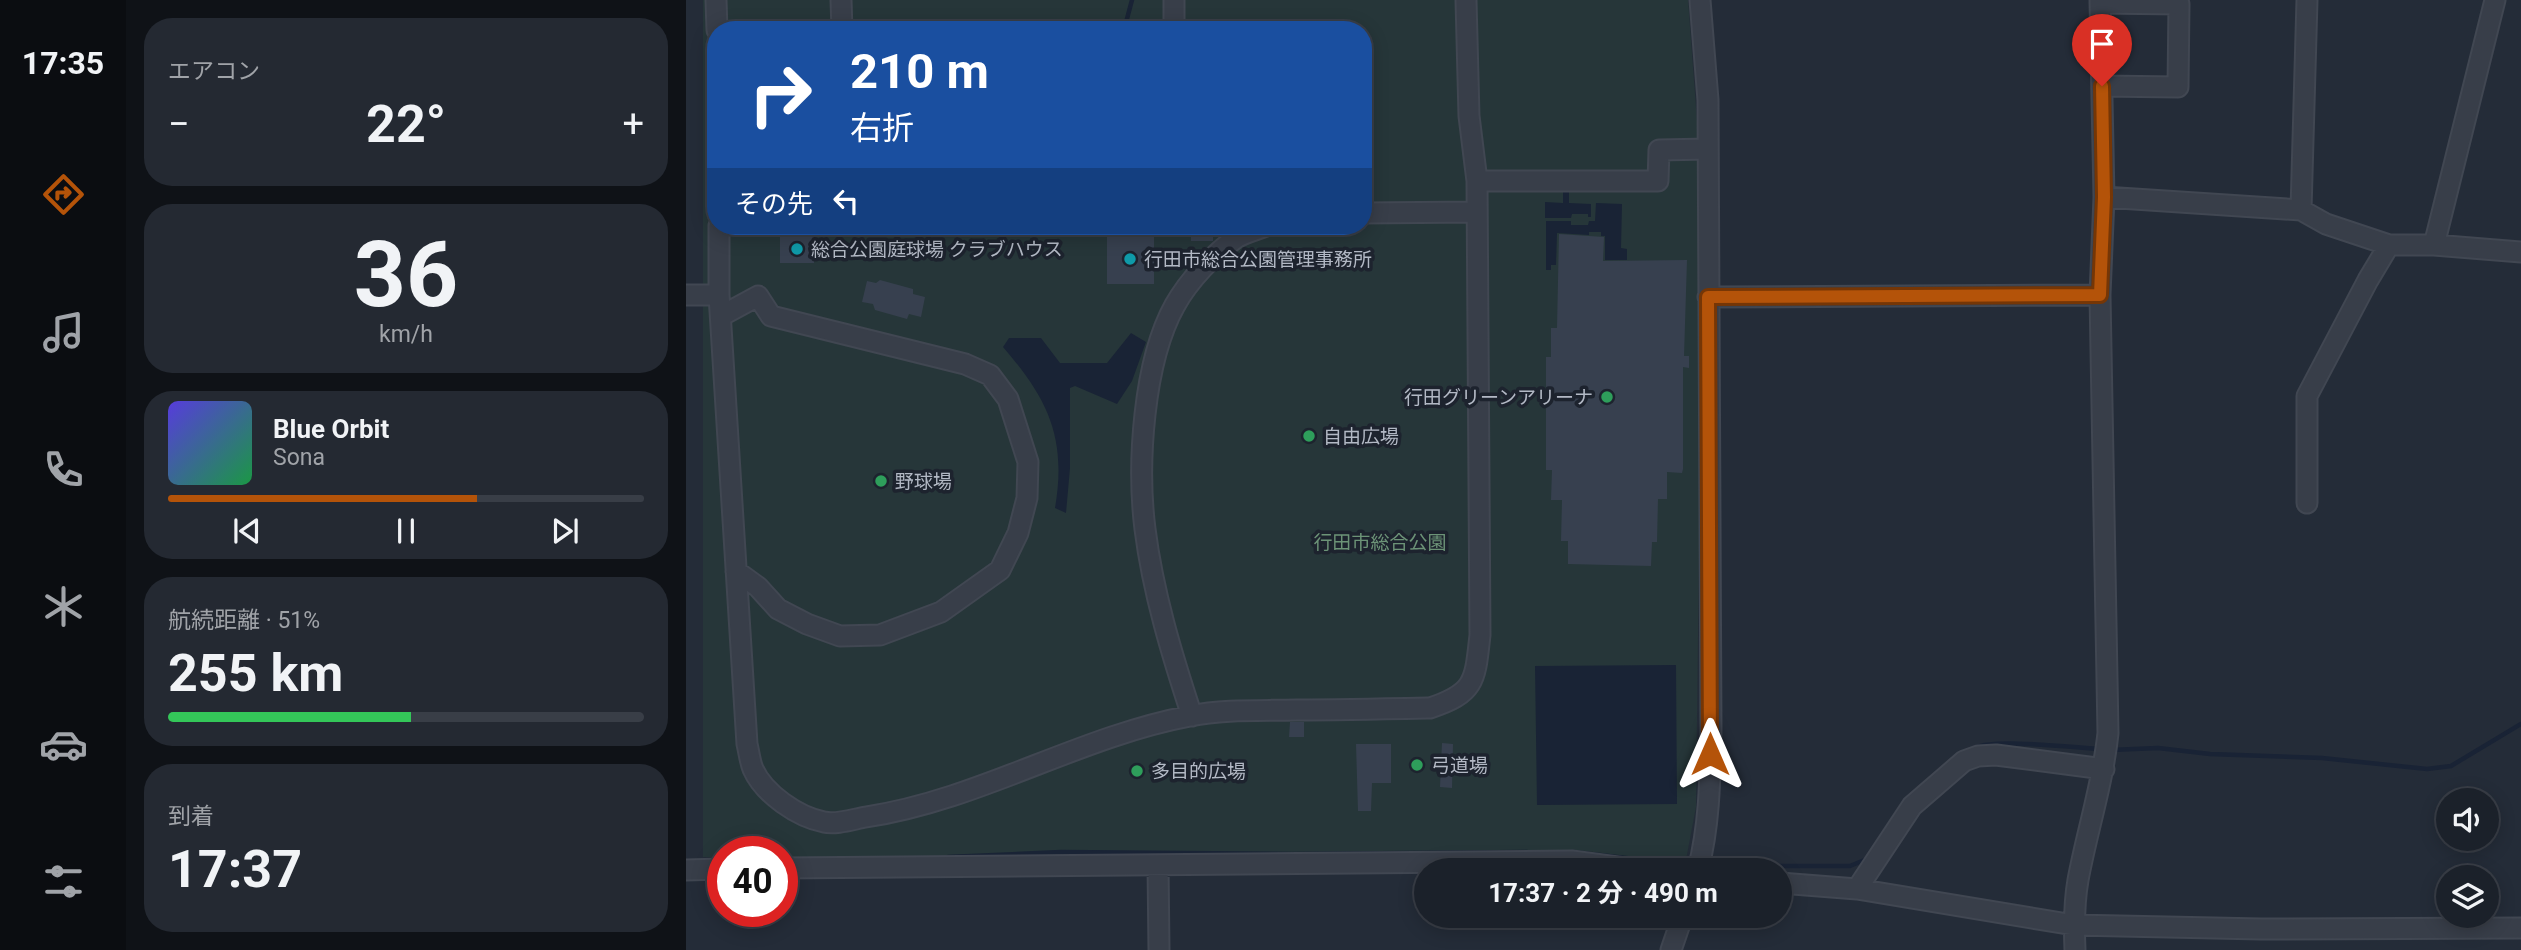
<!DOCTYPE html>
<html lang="ja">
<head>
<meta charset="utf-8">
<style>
  :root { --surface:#1b212a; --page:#242932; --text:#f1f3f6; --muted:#a0a3a8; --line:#393e47; --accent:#b45309 }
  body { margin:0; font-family:Roboto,"Noto Sans JP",sans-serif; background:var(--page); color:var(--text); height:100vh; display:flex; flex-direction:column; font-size:26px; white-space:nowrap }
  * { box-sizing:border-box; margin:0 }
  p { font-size:23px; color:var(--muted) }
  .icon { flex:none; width:38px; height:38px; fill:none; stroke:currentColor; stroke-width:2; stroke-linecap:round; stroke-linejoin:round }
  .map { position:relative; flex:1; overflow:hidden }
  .drawer { display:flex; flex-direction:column; gap:18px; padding:18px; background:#0f1217; width:560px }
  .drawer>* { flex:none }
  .hud { position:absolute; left:21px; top:21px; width:665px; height:214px; border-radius:28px; box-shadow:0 4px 18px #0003,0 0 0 2px var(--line); background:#1a4fa0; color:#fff; overflow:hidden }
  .buttons { position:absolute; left:1750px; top:788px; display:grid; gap:14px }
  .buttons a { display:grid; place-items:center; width:63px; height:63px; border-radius:50%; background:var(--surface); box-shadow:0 4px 18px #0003,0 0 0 2px var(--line); font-size:35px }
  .speed { position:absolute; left:21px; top:836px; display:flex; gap:14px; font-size:35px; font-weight:700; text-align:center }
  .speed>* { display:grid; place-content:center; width:91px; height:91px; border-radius:50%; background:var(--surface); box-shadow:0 4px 18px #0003,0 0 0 2px var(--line); line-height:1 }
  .speed .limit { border:10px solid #d22; background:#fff; color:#111 }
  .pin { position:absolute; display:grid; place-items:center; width:60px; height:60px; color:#fff; margin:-72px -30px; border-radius:50% 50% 50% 0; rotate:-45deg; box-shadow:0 0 7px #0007 }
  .pin .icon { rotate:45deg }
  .me { position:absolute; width:77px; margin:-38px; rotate:0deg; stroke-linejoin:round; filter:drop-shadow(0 0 5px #0008) }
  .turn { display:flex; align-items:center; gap:24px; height:147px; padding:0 28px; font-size:32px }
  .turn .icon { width:91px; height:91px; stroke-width:2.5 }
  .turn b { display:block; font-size:49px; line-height:60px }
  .then { display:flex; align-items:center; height:66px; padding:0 28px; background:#0003; gap:14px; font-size:26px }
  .big { font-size:52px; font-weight:700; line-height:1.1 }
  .drawer .card { flex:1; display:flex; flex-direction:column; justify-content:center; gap:10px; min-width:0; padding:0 24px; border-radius:28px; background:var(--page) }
  .drawer .dial { align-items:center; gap:0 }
  .dial b { font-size:91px; line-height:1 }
  .song { display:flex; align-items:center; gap:21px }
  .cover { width:84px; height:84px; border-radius:10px; background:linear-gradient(135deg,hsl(250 70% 55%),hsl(140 70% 35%)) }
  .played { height:7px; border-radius:4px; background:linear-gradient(90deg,var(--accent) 65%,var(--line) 65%) }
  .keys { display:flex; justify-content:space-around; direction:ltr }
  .heat { display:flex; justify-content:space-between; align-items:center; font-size:38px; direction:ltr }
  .charge { height:10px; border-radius:5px; background:linear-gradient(90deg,#34c759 51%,var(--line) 0) }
  .trip { position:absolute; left:728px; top:858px; width:378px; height:70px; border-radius:35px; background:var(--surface); box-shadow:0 4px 18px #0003,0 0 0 2px var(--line); font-weight:700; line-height:70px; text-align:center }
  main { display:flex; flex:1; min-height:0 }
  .tab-bar { display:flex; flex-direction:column; width:126px; justify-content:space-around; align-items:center; background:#0b0d11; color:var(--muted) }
  .tab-bar .icon { width:49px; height:49px }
  .tab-bar .on { color:var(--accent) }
  .tab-bar b { font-size:32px; color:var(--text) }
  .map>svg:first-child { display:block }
</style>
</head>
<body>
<main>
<nav class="tab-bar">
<b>17:35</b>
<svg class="icon on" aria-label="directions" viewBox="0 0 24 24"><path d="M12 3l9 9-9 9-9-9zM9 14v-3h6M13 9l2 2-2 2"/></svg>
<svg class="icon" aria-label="music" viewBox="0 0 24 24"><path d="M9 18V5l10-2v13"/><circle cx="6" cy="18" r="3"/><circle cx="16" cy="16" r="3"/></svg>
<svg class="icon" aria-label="phone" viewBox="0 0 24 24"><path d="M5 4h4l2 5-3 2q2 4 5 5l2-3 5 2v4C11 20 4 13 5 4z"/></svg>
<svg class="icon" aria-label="climate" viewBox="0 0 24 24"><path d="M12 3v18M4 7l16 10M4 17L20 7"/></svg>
<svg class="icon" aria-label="car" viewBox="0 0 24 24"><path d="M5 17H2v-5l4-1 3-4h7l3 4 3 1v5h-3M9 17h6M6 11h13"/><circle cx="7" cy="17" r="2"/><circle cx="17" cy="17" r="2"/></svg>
<svg class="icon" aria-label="filters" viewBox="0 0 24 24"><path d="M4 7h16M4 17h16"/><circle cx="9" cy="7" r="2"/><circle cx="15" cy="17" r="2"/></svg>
</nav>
<section class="drawer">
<div class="card"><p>エアコン</p>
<div class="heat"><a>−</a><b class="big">22°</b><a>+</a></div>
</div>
<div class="card dial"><b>36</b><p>km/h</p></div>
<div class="card">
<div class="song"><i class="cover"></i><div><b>Blue Orbit</b><p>Sona</p></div></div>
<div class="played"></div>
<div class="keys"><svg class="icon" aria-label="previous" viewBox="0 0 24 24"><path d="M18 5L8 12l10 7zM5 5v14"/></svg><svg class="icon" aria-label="pause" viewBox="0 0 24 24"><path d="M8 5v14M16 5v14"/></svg><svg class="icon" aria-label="next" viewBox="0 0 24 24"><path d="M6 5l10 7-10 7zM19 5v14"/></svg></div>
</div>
<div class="card"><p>航続距離 · 51%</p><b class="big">255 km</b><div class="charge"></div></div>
<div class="card"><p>到着</p><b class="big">17:37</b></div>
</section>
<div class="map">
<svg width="1835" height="950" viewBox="0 0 1835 950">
  <rect width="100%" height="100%" fill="#242c38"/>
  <path fill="#263639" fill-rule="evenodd" d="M17,0H1002L1013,148L1016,297L1010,807L1000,860L253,857L96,861V852H37V858L17,857ZM30,30H677V226H30Z"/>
  <path fill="#192335" d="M877,189H883V203L905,204V217H902V214H886L885,218H859V202L877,203Z
    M910,203L936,204L935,248L941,249V260H919V236H915V232H903V235L871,233L870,265H865V270H860V221H885V225H902L903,221H909Z
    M445,333L460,342L446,381L431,404L389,386L384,388V468L380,513L369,508C381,438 362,399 317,347L323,338H355L374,363H421Z
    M990,665L991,804L851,805L849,666Z"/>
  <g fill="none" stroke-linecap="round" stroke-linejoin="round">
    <path stroke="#192335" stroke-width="4.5" d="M438,30L446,0
      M1289,748C1307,738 1391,748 1416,749
      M1425,750L1472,748L1524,754L1636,758L1741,769L1765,766L1835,724
      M888,852L1008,866
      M262,857L375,852L606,854L841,852
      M1020,866H1164L1181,859"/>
  </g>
  <path fill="#37404f" d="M505,226H527V241H505Z
    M421,234L468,235V284H421Z
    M873,234L918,237L917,261L1001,260L998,356H1003V368L997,367V469L996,473L981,472V499H972L971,542H966L965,566L882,564V541H875L876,500H865L866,470H860V357H865V328H871Z
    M94,235H128V263H94Z
    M194,280L227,289V294L239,297L235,317L223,314L221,319L189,310L187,304L176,302L181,281L190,283Z
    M604,722H618V737H603Z
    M756,743L767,744L766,788L754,787Z
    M670,744H705V783H686L685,811H672Z"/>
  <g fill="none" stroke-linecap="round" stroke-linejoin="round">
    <defs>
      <path id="minor" d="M30,0L31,30
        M155,0L156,30
        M488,0V30
        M1621,0L1615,210L1640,224L1703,245H1748L1835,252
        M1414,3L1493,4L1492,87L1416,86
        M791,181H972L973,150L1022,149
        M1418,197L1615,210
        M677,213L790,212
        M33,226V295L61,744C63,752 64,762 67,769C78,794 112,817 138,822C150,825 168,819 180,817C293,800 392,737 504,716C539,709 575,711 611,710C655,710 699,709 744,708C790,693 789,680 794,635L791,181L783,116L780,0
        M1748,245L1809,0
        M0,295H33
        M1022,297L1414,295L1418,197L1414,0
        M35,316L72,296L85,316L279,364L304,375L322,399L342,462L341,498L332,533L314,570L255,612L194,635L154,636L121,624L92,609L72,587L50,571
        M1621,503V396L1682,280L1703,245
        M506,716C486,655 467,593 459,529C451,465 457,362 489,305C503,280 527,255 550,238C558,233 570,230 580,226
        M472,865L473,950
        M96,868L886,861L954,870
        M0,870L37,869
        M1012,870C1024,823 1024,777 1025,729L1022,100L1014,0
        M1094,883L1171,889L1388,925L1575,929L1835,928
        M1171,889L1226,806L1278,761L1292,756L1310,755L1418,769
        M985,950L997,915
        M1389,950C1388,927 1388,903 1392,880C1401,831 1417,783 1422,733L1414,295"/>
    </defs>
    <use href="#minor" stroke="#414752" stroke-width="23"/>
    <use href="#minor" stroke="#383e49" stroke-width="19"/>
  </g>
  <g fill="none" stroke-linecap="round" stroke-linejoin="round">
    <defs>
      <path id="route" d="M1024,754L1022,297L1414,295L1418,197L1416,86"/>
    </defs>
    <use href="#route" stroke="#753606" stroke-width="18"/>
    <use href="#route" stroke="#b45309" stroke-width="12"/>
  </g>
  <g fill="#0f9aa8" stroke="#1d232e" stroke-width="2.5">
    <circle cx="111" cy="249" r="7"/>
    <circle cx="444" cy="259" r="7"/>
  </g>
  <g fill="#2e9e5b" stroke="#1d232e" stroke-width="2.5">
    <circle cx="921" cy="397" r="7"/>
    <circle cx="623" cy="436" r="7"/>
    <circle cx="195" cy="481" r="7"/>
    <circle cx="731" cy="765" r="7"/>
    <circle cx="451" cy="771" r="7"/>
  </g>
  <g text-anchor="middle" stroke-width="7" stroke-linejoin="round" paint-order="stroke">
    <g font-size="19" fill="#b3b9c5" stroke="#1d232e" text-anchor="start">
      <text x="125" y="256">総合公園庭球場 クラブハウス</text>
      <text x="458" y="266">行田市総合公園管理事務所</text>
      <text x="907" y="404" text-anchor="end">行田グリーンアリーナ</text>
      <text x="637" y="443">自由広場</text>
      <text x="209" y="488">野球場</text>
      <text x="745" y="772">弓道場</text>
      <text x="465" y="778">多目的広場</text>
    </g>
    <g font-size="19" fill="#6c9377" stroke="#1d232e">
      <text x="694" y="549">行田市総合公園</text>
    </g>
  </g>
</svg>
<div class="buttons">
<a><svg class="icon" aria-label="sound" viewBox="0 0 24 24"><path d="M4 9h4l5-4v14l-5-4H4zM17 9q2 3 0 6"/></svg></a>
<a><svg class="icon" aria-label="layers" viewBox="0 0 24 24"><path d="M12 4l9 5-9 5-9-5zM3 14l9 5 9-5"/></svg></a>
</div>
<div class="speed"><div class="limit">40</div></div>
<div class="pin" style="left:1416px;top:86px;background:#d93025"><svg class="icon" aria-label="arrive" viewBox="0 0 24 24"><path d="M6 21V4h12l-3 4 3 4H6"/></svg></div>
<svg class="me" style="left:1024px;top:754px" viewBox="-20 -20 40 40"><path d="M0-17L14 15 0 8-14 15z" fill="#b45309" stroke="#fff" stroke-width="4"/></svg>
<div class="trip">17:37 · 2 分 · 490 m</div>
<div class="hud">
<div class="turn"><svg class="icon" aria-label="right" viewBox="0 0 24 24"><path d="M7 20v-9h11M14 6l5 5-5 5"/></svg><div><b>210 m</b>右折</div></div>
<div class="then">その先<svg class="icon" aria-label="left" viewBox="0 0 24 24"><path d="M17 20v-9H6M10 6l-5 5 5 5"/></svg></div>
</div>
</div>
</main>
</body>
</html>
